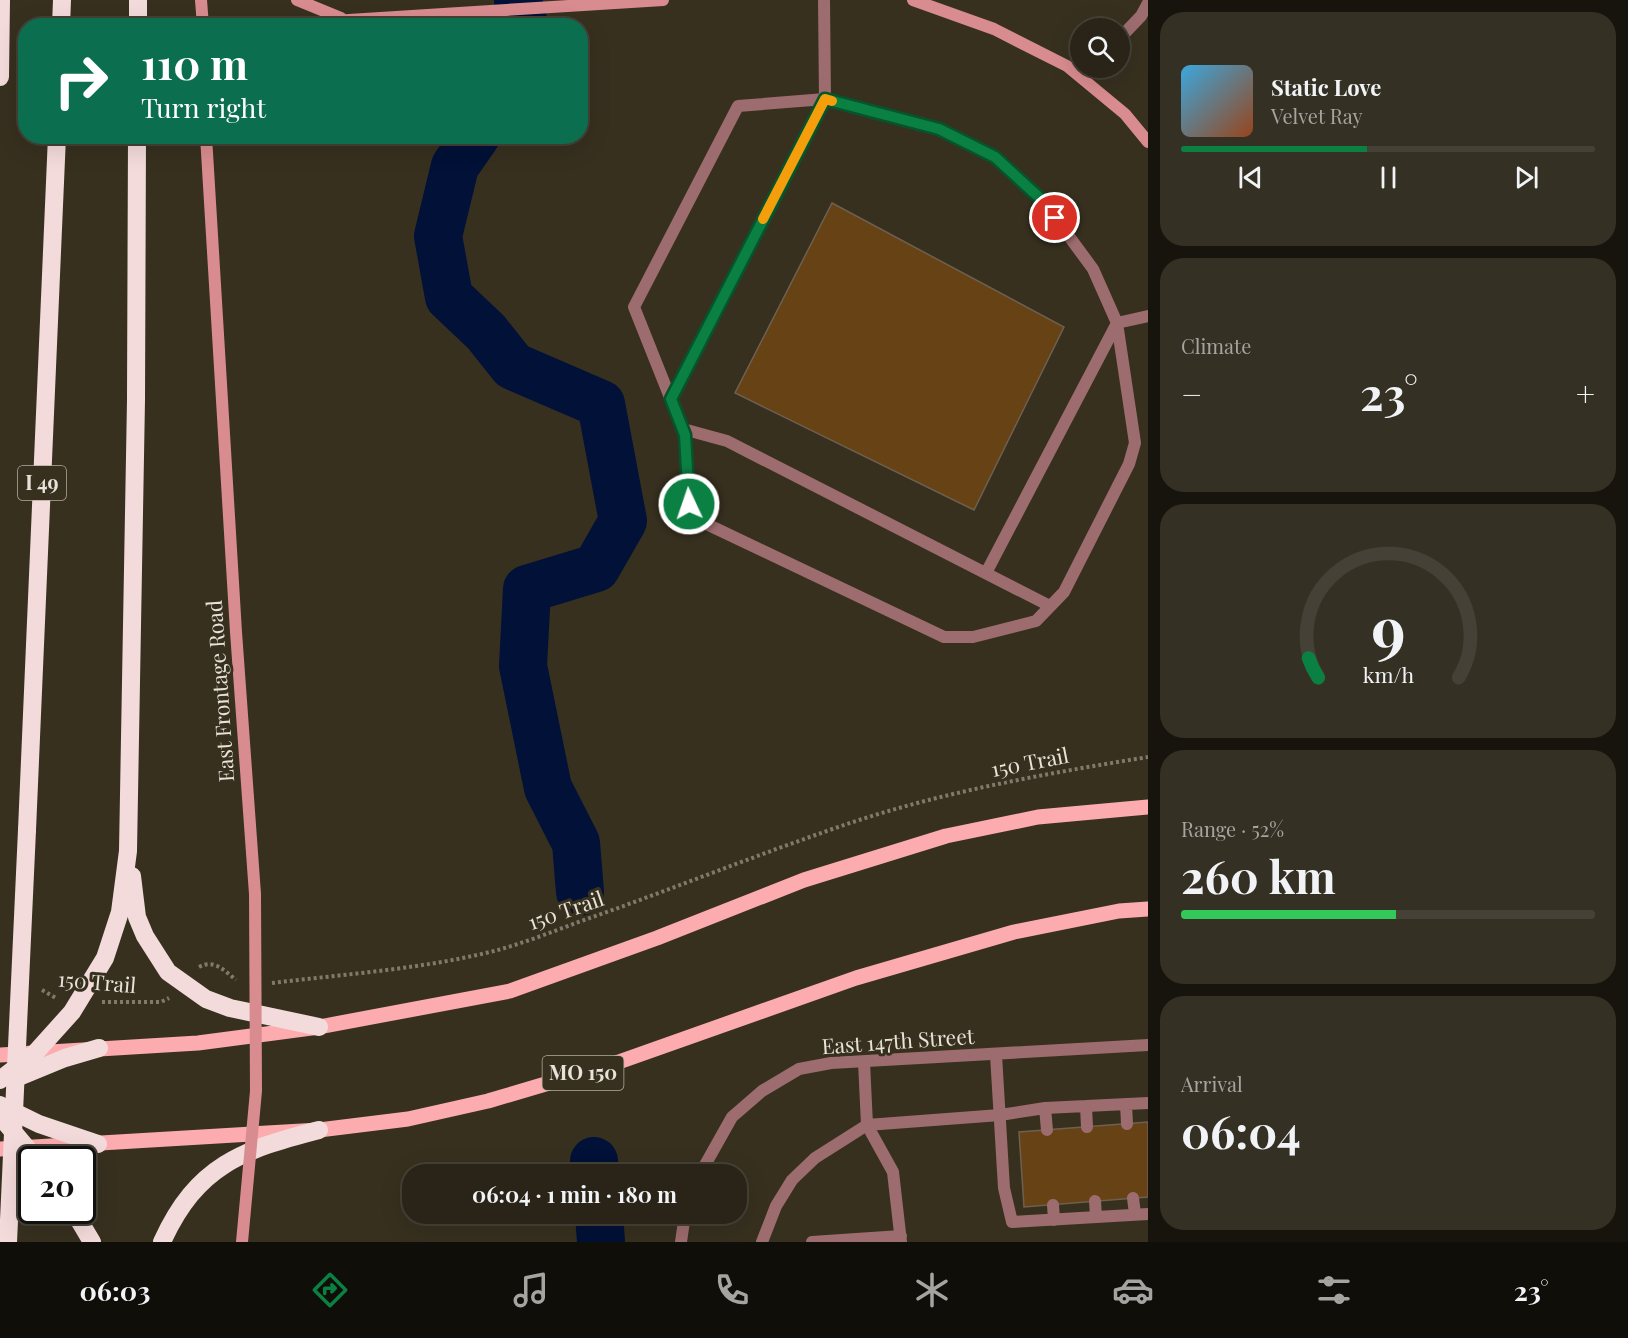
<!DOCTYPE html>
<html lang="en">
<head>
<meta charset="utf-8">
<style>
  :root { --surface:#292417; --page:#353024; --text:#f1f3f6; --muted:#a5a4a1; --line:#454136; --accent:#0b8043 }
  body { margin:0; font-family:"Playfair Display",serif; background:var(--page); color:var(--text); height:100vh; display:flex; flex-direction:column; font-size:22px; white-space:nowrap }
  * { box-sizing:border-box; margin:0 }
  p { font-size:20px; color:var(--muted) }
  .icon { flex:none; width:33px; height:33px; fill:none; stroke:currentColor; stroke-width:2; stroke-linecap:round; stroke-linejoin:round }
  .map { position:relative; flex:1; overflow:hidden }
  .sheet { display:flex; flex-direction:column; gap:12px; padding:12px; background:#17140d; width:480px }
  .sheet>* { flex:none }
  .hud { position:absolute; left:18px; top:18px; width:570px; height:126px; border-radius:24px; box-shadow:0 6px 24px #0002,0 0 0 2px var(--line); background:#0b6e4f; color:#fff; overflow:hidden }
  .tools { position:absolute; left:1070px; top:18px; display:grid; gap:12px }
  .tools a { display:grid; place-items:center; width:60px; height:60px; border-radius:50%; background:var(--surface); box-shadow:0 6px 24px #0002,0 0 0 2px var(--line); font-size:30px }
  .speed { position:absolute; left:18px; top:1146px; display:flex; gap:12px; font-size:30px; font-weight:700; text-align:center }
  .speed>* { display:grid; place-content:center; width:78px; height:78px; border-radius:50%; background:var(--surface); box-shadow:0 6px 24px #0002,0 0 0 2px var(--line); line-height:1 }
  .speed .limit { border:3px solid #111; border-radius:9px; background:#fff; color:#111 }
  .pin { position:absolute; display:grid; place-items:center; width:51px; height:51px; color:#fff; margin:-26px; border:3px solid #fff; border-radius:50%; box-shadow:0 2px 6px #0007 }
  .me { position:absolute; width:66px; margin:-33px; rotate:357deg; stroke-linejoin:round; filter:drop-shadow(0 0 4px #0008) }
  .turn { display:flex; align-items:center; gap:21px; height:126px; padding:0 24px; font-size:27px }
  .turn .icon { width:78px; height:78px; stroke-width:2.5 }
  .turn b { display:block; font-size:42px; line-height:51px }
  .big { font-size:45px; font-weight:700; line-height:1.1 }
  .sheet .card { flex:1; display:flex; flex-direction:column; justify-content:center; gap:9px; min-width:0; padding:0 21px; border-radius:24px; background:var(--page) }
  .sheet .dial { align-items:center; gap:0 }
  .dial svg { height:156px; overflow:visible; fill:none; stroke:var(--line); stroke-width:7; stroke-linecap:round; text-anchor:middle }
  .dial text { fill:var(--text); stroke:none }
  .song { display:flex; align-items:center; gap:18px }
  .cover { width:72px; height:72px; border-radius:9px; background:linear-gradient(135deg,hsl(200 70% 55%),hsl(20 70% 35%)) }
  .played { height:6px; border-radius:3px; background:linear-gradient(90deg,var(--accent) 45%,var(--line) 45%) }
  .keys { display:flex; justify-content:space-around; direction:ltr }
  .heat { display:flex; justify-content:space-between; align-items:center; font-size:33px; direction:ltr }
  .charge { height:9px; border-radius:4px; background:linear-gradient(90deg,#34c759 52%,var(--line) 0) }
  .trip { position:absolute; left:402px; top:1164px; width:345px; height:60px; border-radius:24px; background:var(--surface); box-shadow:0 6px 24px #0002,0 0 0 2px var(--line); font-weight:700; line-height:60px; text-align:center }
  .dock { display:flex; height:96px; justify-content:space-around; align-items:center; background:#100e09; color:var(--muted) }
  .dock .icon { width:42px; height:42px }
  .dock .active { color:var(--accent) }
  .dock b { font-size:27px; color:var(--text) }
  main { display:flex; flex:1; min-height:0 }
  .map>svg:first-child { display:block }
</style>
</head>
<body>
<main>
<div class="map">
<svg width="1148" height="1242" viewBox="0 0 1148 1242">
  <rect width="100%" height="100%" fill="#37301f"/>
  <g fill="none" stroke-linecap="round" stroke-linejoin="round">
    <path stroke="#011137" stroke-width="48" d="M518,0L523,20L522,26
      M476,136L455,166L438,236L449,297L486,332L513,366L601,404L623,521L596,568L527,589L523,666L548,788L576,843L580,892
      M594,1161L595,1174
      M599,1214L601,1242"/>
  </g>
  <path fill="#674215" stroke="#6e6051" stroke-width="1.5" d="M832,203L1064,327L974,510L735,393Z
    M1148,1122V1197L1024,1207L1019,1132Z"/>
  <g fill="none" stroke-linecap="round" stroke-linejoin="round">
    <path stroke="#817a6c" stroke-width="4" stroke-dasharray="3 3" stroke-linecap="butt" d="M199,967C214,959 224,970 236,980
      M272,983C346,974 422,969 494,951C521,944 549,933 576,923C659,894 741,861 824,832C929,794 1038,775 1148,757
      M42,990L56,998
      M102,1002H161L169,998"/>
    <path stroke="#9d6c6e" stroke-width="12" d="M824,0L825,99L738,106L634,307L685,435L689,504L696,519L944,637H973L1036,621L1064,592L1129,464L1135,443L1117,323L1148,316
      M1119,39L1141,16L1148,3
      M1082,78L1092,68
      M671,399L825,99L939,129L995,157L1043,201L1093,269L1117,323L986,573
      M683,429L727,441L1050,606
      M996,1055L1004,1188L1012,1222L1148,1214
      M864,1062L867,1125L893,1172L901,1242
      M1126,1104L1127,1124
      M1086,1106L1087,1127
      M1045,1108L1047,1130
      M1133,1198L1135,1214
      M1095,1201L1096,1217
      M1053,1205L1054,1220
      M762,1242L776,1206L792,1180L815,1158L867,1125L1000,1115L1045,1108L1148,1103
      M812,1242L901,1236"/>
    <path stroke="#9d6c6e" stroke-width="12" d="M700,1174L732,1117L762,1091L799,1069L831,1063L1148,1045
      M681,1242L685,1214"/>
    <path stroke="#d98c8f" stroke-width="12" d="M201,0L203,26
      M297,0L341,18
      M913,0L994,29L1067,66L1125,114L1148,142
      M253,26L663,0
      M206,136L236,632L255,894"/>
    <path stroke="#fcacaf" stroke-width="15" d="M0,1055L198,1043L319,1027L510,991L657,938L804,880L946,836L1038,817L1148,807
      M0,1149L319,1130L408,1119L488,1101L613,1064L856,978L1014,932L1119,911L1148,909"/>
    <path stroke="#f4dbdb" stroke-width="18" d="M61,26L62,0
      M138,26V0
      M0,77L1,0
      M27,830L57,136
      M132,876L137,917L145,936L168,972L206,999L230,1008L319,1027
      M14,1079L65,1058L99,1048
      M0,1080L36,1052L72,1012L105,958L120,912L128,851L136,400L137,136
      M0,1105L39,1124L98,1144
      M0,1116L37,1160
      M73,1210L92,1242
      M162,1242C197,1165 242,1150 319,1130"/>
    <path stroke="#d98c8f" stroke-width="12" d="M242,1242L256,1091L255,894"/>
    <path stroke="#f4dbdb" stroke-width="18" d="M8,1242L27,830"/>
  </g>
  <g fill="none" stroke-linecap="round" stroke-linejoin="round">
    <defs>
      <path id="route" d="M689,504L685,435L671,399L825,99L939,129L995,157L1043,201L1055,218"/>
    </defs>
    <use href="#route" stroke="#07532c" stroke-width="15"/>
    <use href="#route" stroke="#0b8043" stroke-width="10"/>
    <path stroke="#f59e0b" stroke-width="10" d="M763,219L825,99L832,101"/>
  </g>
  <g text-anchor="middle" stroke-width="6" stroke-linejoin="round" paint-order="stroke">
    <g fill="#37301f" stroke="#b3ada1" stroke-width="1.5">
      <rect x="18" y="466" width="48" height="34" rx="4.5"/>
      <rect x="542.5" y="1056" width="81" height="34" rx="4.5"/>
    </g>
    <g font-size="20" font-weight="bold" fill="#e8e3d9">
      <text x="42" y="490">I 49</text>
      <text x="583" y="1080">MO 150</text>
    </g>
    <g font-size="21" fill="#e8e3d9" stroke="#37301f">
      <text transform="translate(221 691) rotate(-94)" y="7">East Frontage Road</text>
      <text transform="translate(1030 763) rotate(-11)" y="7">150 Trail</text>
      <text transform="translate(566 911) rotate(-19)" y="7">150 Trail</text>
      <text transform="translate(97 983) rotate(5)" y="7">150 Trail</text>
      <text transform="translate(898 1042) rotate(-4)" y="7">East 147th Street</text>
    </g>
  </g>
</svg>
<div class="tools">
<a><svg class="icon" aria-label="search" viewBox="0 0 24 24"><circle cx="10" cy="10" r="6"/><path d="M15 15l6 6"/></svg></a>
</div>
<div class="speed"><div class="limit">20</div></div>
<div class="pin" style="left:1055px;top:218px;background:#d93025"><svg class="icon" aria-label="arrive" viewBox="0 0 24 24"><path d="M6 21V4h12l-3 4 3 4H6"/></svg></div>
<svg class="me" style="left:689px;top:504px" viewBox="-20 -20 40 40"><circle r="17" fill="#0b8043" stroke="#fff" stroke-width="3"/><path d="M0-11L8 9 0 5-8 9z" fill="#fff"/></svg>
<div class="trip">06:04 · 1 min · 180 m</div>
<div class="hud">
<div class="turn"><svg class="icon" aria-label="right" viewBox="0 0 24 24"><path d="M7 20v-9h11M14 6l5 5-5 5"/></svg><div><b>110 m</b>Turn right</div></div>
</div>
</div>
<section class="sheet">
<div class="card">
<div class="song"><i class="cover"></i><div><b>Static Love</b><p>Velvet Ray</p></div></div>
<div class="played"></div>
<div class="keys"><svg class="icon" aria-label="previous" viewBox="0 0 24 24"><path d="M18 5L8 12l10 7zM5 5v14"/></svg><svg class="icon" aria-label="pause" viewBox="0 0 24 24"><path d="M8 5v14M16 5v14"/></svg><svg class="icon" aria-label="next" viewBox="0 0 24 24"><path d="M6 5l10 7-10 7zM19 5v14"/></svg></div>
</div>
<div class="card"><p>Climate</p>
<div class="heat"><a>−</a><b class="big">23°</b><a>+</a></div>
</div>
<div class="card dial"><svg viewBox="0 0 100 80">
<path d="M14 69A42 42 0 1 1 86 69"/>
<path d="M14 69A42 42 0 0 1 9 59" stroke="#0b8043"/>
<text x="50" y="56" font-size="32" font-weight="700">9</text>
<text x="50" y="72" font-size="11">km/h</text>
</svg></div>
<div class="card"><p>Range · 52%</p><b class="big">260 km</b><div class="charge"></div></div>
<div class="card"><p>Arrival</p><b class="big">06:04</b></div>
</section>
</main>
<nav class="dock">
<b>06:03</b>
<svg class="icon active" aria-label="directions" viewBox="0 0 24 24"><path d="M12 3l9 9-9 9-9-9zM9 14v-3h6M13 9l2 2-2 2"/></svg>
<svg class="icon" aria-label="music" viewBox="0 0 24 24"><path d="M9 18V5l10-2v13"/><circle cx="6" cy="18" r="3"/><circle cx="16" cy="16" r="3"/></svg>
<svg class="icon" aria-label="phone" viewBox="0 0 24 24"><path d="M5 4h4l2 5-3 2q2 4 5 5l2-3 5 2v4C11 20 4 13 5 4z"/></svg>
<svg class="icon" aria-label="climate" viewBox="0 0 24 24"><path d="M12 3v18M4 7l16 10M4 17L20 7"/></svg>
<svg class="icon" aria-label="car" viewBox="0 0 24 24"><path d="M5 17H2v-5l4-1 3-4h7l3 4 3 1v5h-3M9 17h6M6 11h13"/><circle cx="7" cy="17" r="2"/><circle cx="17" cy="17" r="2"/></svg>
<svg class="icon" aria-label="filters" viewBox="0 0 24 24"><path d="M4 7h16M4 17h16"/><circle cx="9" cy="7" r="2"/><circle cx="15" cy="17" r="2"/></svg>
<b>23°</b>
</nav>
</body>
</html>
